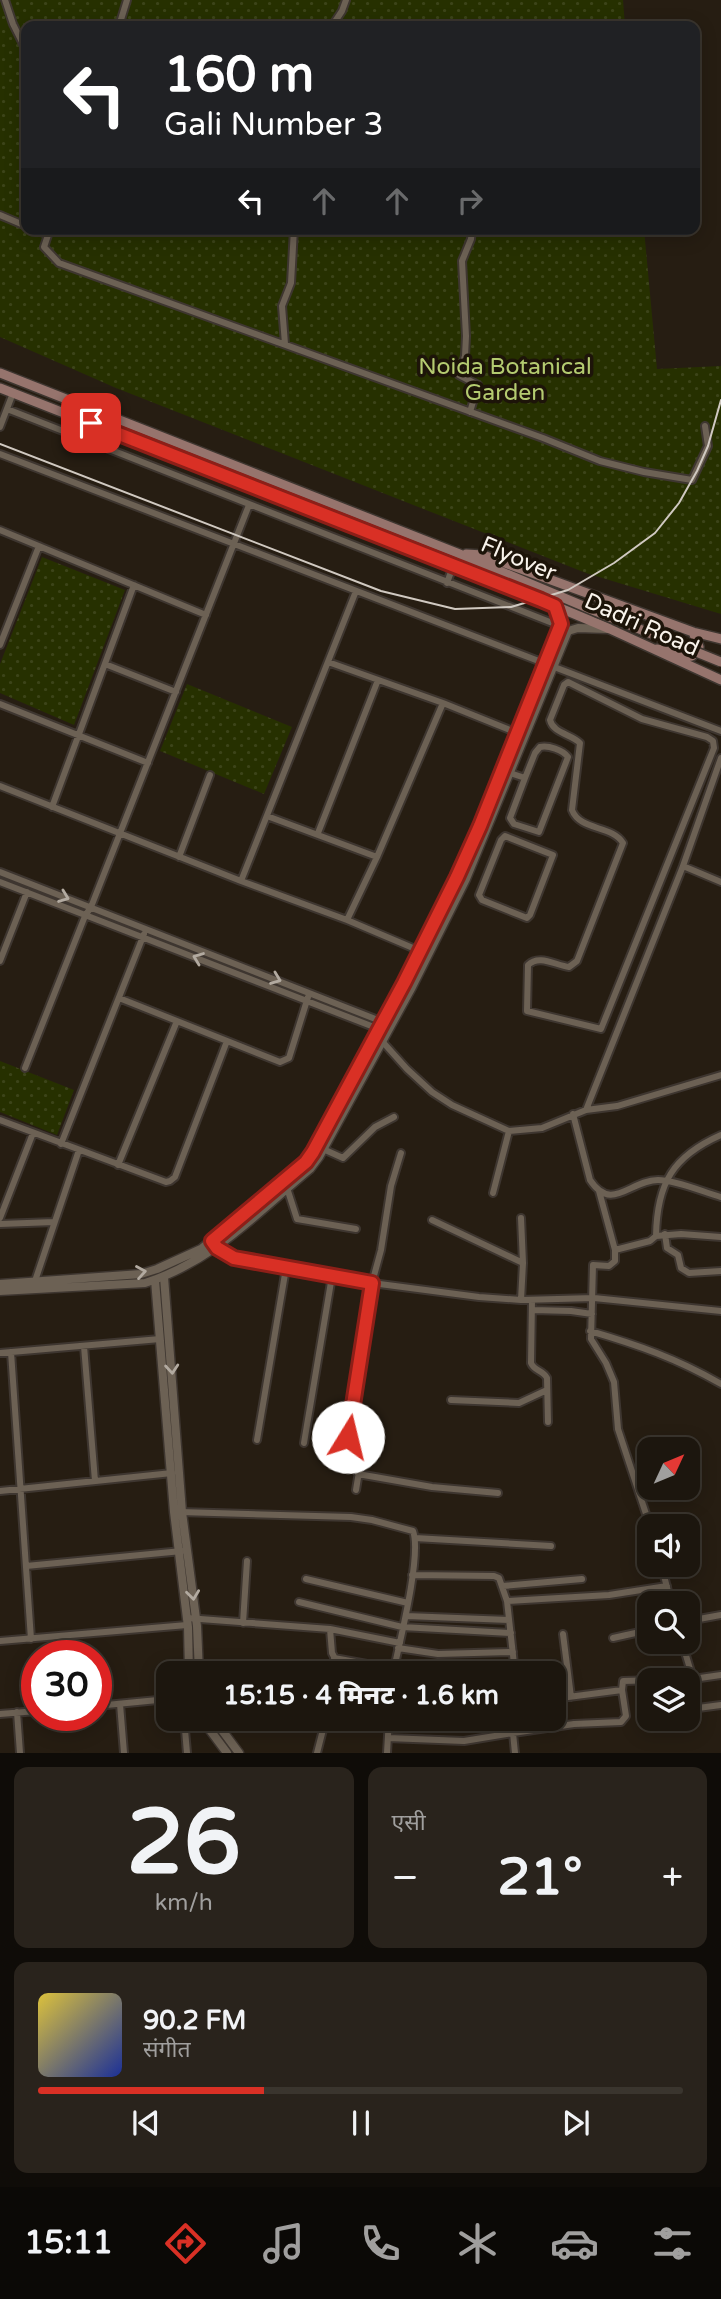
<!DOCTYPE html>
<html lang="hi">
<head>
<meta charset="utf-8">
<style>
  :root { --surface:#1c160e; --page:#29231c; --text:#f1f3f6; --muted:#a09f9e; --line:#3a352e; --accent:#d93025 }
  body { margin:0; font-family:"Varela Round","Noto Sans Devanagari",sans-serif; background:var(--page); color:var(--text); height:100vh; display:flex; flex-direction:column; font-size:26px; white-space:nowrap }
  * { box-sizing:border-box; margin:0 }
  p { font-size:23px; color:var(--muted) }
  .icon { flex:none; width:38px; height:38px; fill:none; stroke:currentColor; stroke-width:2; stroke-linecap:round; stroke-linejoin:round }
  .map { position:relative; height:1753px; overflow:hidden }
  .panel { display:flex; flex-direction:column; gap:14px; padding:14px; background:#0f0c08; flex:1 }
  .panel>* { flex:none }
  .guide { position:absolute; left:21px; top:21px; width:679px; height:214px; border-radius:14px; box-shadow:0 4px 18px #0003,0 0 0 2px var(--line); background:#202124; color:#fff; overflow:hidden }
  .needle { width:46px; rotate:46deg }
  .fabs { position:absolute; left:637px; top:1437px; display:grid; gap:14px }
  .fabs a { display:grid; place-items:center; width:63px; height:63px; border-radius:14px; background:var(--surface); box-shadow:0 4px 18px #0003,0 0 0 2px var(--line); font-size:35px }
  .speed { position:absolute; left:21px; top:1640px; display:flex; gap:14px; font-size:35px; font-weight:700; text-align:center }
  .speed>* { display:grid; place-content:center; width:91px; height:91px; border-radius:50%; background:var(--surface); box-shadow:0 4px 18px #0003,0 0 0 2px var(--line); line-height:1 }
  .speed .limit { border:10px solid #d22; background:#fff; color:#111 }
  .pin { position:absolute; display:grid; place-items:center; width:60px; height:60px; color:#fff; margin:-30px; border-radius:14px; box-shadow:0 4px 10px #0006 }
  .me { position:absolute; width:77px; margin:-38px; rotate:9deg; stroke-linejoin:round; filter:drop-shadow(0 0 5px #0008) }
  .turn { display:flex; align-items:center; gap:24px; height:147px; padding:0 28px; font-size:32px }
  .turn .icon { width:91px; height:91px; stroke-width:2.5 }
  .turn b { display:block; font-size:49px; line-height:60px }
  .lanes { display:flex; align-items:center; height:66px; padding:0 28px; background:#0003; justify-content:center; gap:35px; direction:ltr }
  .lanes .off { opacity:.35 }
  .big { font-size:52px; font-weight:800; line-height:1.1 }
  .panel .widget { flex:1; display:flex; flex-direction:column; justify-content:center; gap:10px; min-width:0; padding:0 24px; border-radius:14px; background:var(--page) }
  .panel .dial { align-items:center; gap:0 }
  .dial b { font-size:91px; line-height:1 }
  .song { display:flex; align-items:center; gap:21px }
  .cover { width:84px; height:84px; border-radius:10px; background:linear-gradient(135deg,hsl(50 70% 55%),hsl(230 70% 35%)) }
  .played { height:7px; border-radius:4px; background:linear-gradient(90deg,var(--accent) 35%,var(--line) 35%) }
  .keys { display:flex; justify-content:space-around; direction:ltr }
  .heat { display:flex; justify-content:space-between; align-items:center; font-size:38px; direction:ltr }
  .panel .tiles { flex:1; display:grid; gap:14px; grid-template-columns:1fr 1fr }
  .widget:last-child { grid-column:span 2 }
  .trip { position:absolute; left:156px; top:1661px; width:410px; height:70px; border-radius:14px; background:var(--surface); box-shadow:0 4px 18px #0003,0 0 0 2px var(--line); font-weight:800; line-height:70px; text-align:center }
  .menu { display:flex; height:112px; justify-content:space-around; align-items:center; background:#0b0906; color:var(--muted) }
  .menu .icon { width:49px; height:49px }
  .menu .selected { color:var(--accent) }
  .menu b { font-size:32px; color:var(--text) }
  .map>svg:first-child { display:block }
</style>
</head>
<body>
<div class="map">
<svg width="721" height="1753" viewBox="0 0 721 1753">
  <defs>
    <pattern id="park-dots" width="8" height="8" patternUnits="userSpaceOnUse" patternTransform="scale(1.75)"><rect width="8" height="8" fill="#263000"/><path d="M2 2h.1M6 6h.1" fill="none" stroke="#3c4419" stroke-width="1.8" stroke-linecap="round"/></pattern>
  </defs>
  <rect width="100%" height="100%" fill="#261d12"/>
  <path fill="url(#park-dots)" d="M0,0H623L625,26H26V229H644L657,369L721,366V614L586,573L116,388L0,337Z
    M42,557L125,590L74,725L0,693V664Z
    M187,684L292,727L264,794L160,751Z
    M0,1061L74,1090L57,1135L0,1112Z"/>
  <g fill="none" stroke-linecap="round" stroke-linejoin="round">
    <defs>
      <path id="minor" d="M5,0L13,24L26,50
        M119,26L127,0
        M332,26L342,11L346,0
        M0,215L26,226
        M34,229L48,235
        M50,229L44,247L59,263L543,438L600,461L644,472L692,480L708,446L705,426
        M285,344L282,306L291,283L294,229
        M7,409L560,626
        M470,412L478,385L459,375L465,356L466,336L462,261L471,239L472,229
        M0,427L13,393
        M0,454L721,731
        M0,530L206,615
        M447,583L453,566
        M0,645L39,546
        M328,662L443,703L525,736
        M105,664L176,692
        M568,682L642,719L707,737L713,741L714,748L601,1029L527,1011L528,965C539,954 555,965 569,967L577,961L623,843C612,825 580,831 572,810L580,743C571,734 553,733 550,720L564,685Z
        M0,704L148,763
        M510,773L525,778L535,753L540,747C548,745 563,750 568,757L539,832L514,824L510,818L525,778
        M0,786L241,881L347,920L420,951
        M52,807L134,585
        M267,816L377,857
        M318,833L378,680
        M505,836L553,855L530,915L527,918L482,900L479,895L501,840Z
        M179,857L210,775
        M683,866L721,882
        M0,872L383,1022
        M241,881L356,591
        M0,882L379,1029
        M347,920L377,857L443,703
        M0,961L27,892
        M119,998L280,1062L289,1058L308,997
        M381,1040L407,1069L432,1092L452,1105L509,1131L542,1128L586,1110L617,1106L721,1075
        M25,1068L85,916L91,907L249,505
        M586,1110L683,866L721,758
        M573,1114L590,1180C612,1213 630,1180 658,1180C676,1180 703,1192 721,1197
        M0,1120L166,1182L170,1181L175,1177L227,1041
        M61,1144L144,934
        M323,1149L343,1158L375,1127L394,1117
        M118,1165L177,1021
        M287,1188L297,1219L356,1229
        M599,1191L615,1250
        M493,1193L509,1131
        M0,1218L33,1133
        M521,1218L523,1263L521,1300
        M432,1220L523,1263
        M0,1224L54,1222
        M665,1234L667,1248L678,1255L681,1268L689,1273L721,1271
        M656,1236C657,1183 673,1156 721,1135
        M215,1245L235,1258L254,1263L372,1283L479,1297L521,1300L594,1298L721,1311
        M35,1281L79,1150
        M532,1300L531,1363C534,1371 543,1370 547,1378L548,1422
        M533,1310L571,1311L592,1314
        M590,1331C638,1345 678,1359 721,1384
        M84,1346L95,1481
        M11,1352L31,1639
        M0,1353L160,1339
        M451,1400L519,1403L547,1390
        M257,1440L286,1268
        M304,1443L332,1276
        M358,1474L432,1487L498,1493
        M356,1490L363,1447L358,1442L349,1441L348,1437L372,1283L381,1250L391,1186L401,1153
        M0,1491L172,1473
        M180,1512L351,1517L372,1520L413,1531C422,1555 399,1645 393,1673
        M650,1526L618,1429L614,1382L606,1363L591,1339L593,1265L609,1266L615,1261V1250L650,1241L656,1236L681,1234L721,1237
        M415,1538L551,1546
        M661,1564L671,1603
        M26,1566L182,1551
        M412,1575L494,1576L499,1578L507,1601L515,1673
        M306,1579L408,1603
        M503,1586L582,1579
        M507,1601L609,1595L667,1586
        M299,1602L402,1627L511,1633
        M406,1616L509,1620
        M187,1618L330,1629L400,1643
        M688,1621L721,1615
        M243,1623L247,1561
        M330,1629L332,1653L338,1664L337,1673
        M563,1634L571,1697
        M613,1638L649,1630
        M0,1641L187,1625
        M682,1642L693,1679L721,1675
        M398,1648L438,1654L513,1652
        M334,1658L416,1673
        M553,1699L622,1690
        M120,1704L124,1753
        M96,1706L168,1699
        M698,1708L721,1705
        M17,1712L20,1753
        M0,1714L37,1711
        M184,1718L187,1753
        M334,1718L444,1726
        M388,1738L464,1741L513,1733L510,1718
        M317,1753L326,1718
        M387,1753L389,1718
        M515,1753L513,1733L574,1724L621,1722L626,1716L622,1690L623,1681L693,1679"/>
      <path id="tertiary" d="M164,1277L182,1512L197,1626L199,1673
        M155,1280L174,1512L188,1627L189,1673
        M0,1284L141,1274L157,1269L201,1249L306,1162L313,1152L404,983L457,877L560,626V619L555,606
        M0,1291L145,1283C212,1262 257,1213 310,1169L319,1157L412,987L466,879L568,631L578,628L607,629
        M201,1718L227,1753
        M213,1718L239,1753"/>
      <path id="secondary" d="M0,373L457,553L595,611
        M0,388L541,600L610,629L721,680
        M466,554L483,555L693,632L721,639
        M657,649C669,650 681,658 692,656L699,647L693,632"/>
    </defs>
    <use href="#minor" stroke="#3e3630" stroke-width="10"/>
    <use href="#tertiary" stroke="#3e3630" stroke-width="11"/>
    <use href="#secondary" stroke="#3e3630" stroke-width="12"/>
    <use href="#minor" stroke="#6c6154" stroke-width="6"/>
    <use href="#tertiary" stroke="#6c6154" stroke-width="8"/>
    <use href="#secondary" stroke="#96746d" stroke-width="9"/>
    <path stroke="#d0c9c1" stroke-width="2" d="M0,444L381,591L455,609L511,607L568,590L614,563L655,533L679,503L697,471L708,446L721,400"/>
    <defs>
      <path id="secondary-bridge" d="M595,611L721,662"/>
    </defs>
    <use href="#secondary-bridge" stroke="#3e3630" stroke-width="12" stroke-linecap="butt"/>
    <use href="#secondary-bridge" stroke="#96746d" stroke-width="9"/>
  </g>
  <defs><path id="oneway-chevron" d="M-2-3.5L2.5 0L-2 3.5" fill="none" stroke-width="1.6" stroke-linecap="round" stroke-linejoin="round" transform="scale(1.75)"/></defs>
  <g stroke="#b2aaa0">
    <use href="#oneway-chevron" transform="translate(64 897) rotate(21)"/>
    <use href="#oneway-chevron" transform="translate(198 958) rotate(-159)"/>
    <use href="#oneway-chevron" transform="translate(276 979) rotate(21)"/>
    <use href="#oneway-chevron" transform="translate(141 1272) rotate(-10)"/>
    <use href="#oneway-chevron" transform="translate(172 1369) rotate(85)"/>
    <use href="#oneway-chevron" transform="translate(193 1595) rotate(83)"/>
  </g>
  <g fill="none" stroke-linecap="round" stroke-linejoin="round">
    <defs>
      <path id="route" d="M91,423L541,600L555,606L561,624L480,826L457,877L404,983L313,1152L306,1162L212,1241L217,1248L234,1258L372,1283L348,1437"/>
    </defs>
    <use href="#route" stroke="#8d1f18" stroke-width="18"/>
    <use href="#route" stroke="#d93025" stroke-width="12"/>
  </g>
  <g text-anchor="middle" stroke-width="7" stroke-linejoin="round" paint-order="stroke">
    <g font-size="23" fill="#b4cb70" stroke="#1d1409">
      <text x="505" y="374">Noida Botanical<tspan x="505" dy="26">Garden</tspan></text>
    </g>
    <g font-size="23" fill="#f9f3eb" stroke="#1d1409">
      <text transform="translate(519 558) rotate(23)" y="8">Flyover</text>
      <text transform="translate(642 624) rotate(24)" y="8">Dadri Road</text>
    </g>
  </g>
</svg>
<div class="fabs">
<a><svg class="needle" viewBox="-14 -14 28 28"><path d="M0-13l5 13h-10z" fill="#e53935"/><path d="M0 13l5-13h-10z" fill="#a09f9e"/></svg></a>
<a><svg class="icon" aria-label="sound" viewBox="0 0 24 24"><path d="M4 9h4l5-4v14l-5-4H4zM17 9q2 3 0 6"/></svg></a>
<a><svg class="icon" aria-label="search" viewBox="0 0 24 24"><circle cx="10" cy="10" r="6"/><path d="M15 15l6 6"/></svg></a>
<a><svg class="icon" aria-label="layers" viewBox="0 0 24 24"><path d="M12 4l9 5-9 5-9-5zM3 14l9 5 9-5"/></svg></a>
</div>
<div class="speed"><div class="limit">30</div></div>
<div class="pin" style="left:91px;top:423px;background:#d93025"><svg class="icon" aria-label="arrive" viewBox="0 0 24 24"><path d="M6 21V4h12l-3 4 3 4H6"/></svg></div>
<svg class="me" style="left:348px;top:1437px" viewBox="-20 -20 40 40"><circle r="19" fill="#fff"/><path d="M0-13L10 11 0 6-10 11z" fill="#d93025"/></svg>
<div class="trip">15:15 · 4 मिनट · 1.6 km</div>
<div class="guide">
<div class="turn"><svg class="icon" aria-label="left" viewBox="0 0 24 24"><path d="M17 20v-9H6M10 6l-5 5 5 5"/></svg><div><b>160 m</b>Gali Number 3</div></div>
<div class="lanes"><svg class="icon" aria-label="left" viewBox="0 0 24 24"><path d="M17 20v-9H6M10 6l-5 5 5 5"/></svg><svg class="icon off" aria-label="ahead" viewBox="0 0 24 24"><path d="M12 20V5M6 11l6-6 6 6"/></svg><svg class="icon off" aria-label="ahead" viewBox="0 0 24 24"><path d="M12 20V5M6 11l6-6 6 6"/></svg><svg class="icon off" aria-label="right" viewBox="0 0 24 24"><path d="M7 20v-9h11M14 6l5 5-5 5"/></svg></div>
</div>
</div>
<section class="panel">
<div class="tiles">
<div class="widget dial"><b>26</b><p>km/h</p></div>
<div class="widget"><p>एसी</p>
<div class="heat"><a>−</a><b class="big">21°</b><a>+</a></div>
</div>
<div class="widget">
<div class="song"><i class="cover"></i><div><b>90.2 FM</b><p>संगीत</p></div></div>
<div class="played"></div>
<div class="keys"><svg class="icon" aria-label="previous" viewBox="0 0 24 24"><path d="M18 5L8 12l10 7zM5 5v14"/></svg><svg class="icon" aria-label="pause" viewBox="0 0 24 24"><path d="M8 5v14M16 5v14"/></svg><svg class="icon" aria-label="next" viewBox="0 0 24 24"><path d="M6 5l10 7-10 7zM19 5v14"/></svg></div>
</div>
</div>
</section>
<nav class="menu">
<b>15:11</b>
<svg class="icon selected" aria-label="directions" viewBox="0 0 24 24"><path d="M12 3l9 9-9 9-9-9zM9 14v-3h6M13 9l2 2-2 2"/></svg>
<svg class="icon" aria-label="music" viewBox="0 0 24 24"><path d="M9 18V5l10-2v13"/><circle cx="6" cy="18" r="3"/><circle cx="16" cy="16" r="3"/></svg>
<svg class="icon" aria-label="phone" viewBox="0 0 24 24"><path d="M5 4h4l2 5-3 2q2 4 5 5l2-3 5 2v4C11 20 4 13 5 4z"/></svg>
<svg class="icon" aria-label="climate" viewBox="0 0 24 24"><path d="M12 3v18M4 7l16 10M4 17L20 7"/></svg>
<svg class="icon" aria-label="car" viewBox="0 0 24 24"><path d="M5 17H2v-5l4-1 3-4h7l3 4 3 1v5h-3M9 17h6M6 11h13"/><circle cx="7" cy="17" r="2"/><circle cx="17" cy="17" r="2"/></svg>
<svg class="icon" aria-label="filters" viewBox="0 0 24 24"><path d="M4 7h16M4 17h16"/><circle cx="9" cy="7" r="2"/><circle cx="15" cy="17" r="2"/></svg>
</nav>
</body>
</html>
